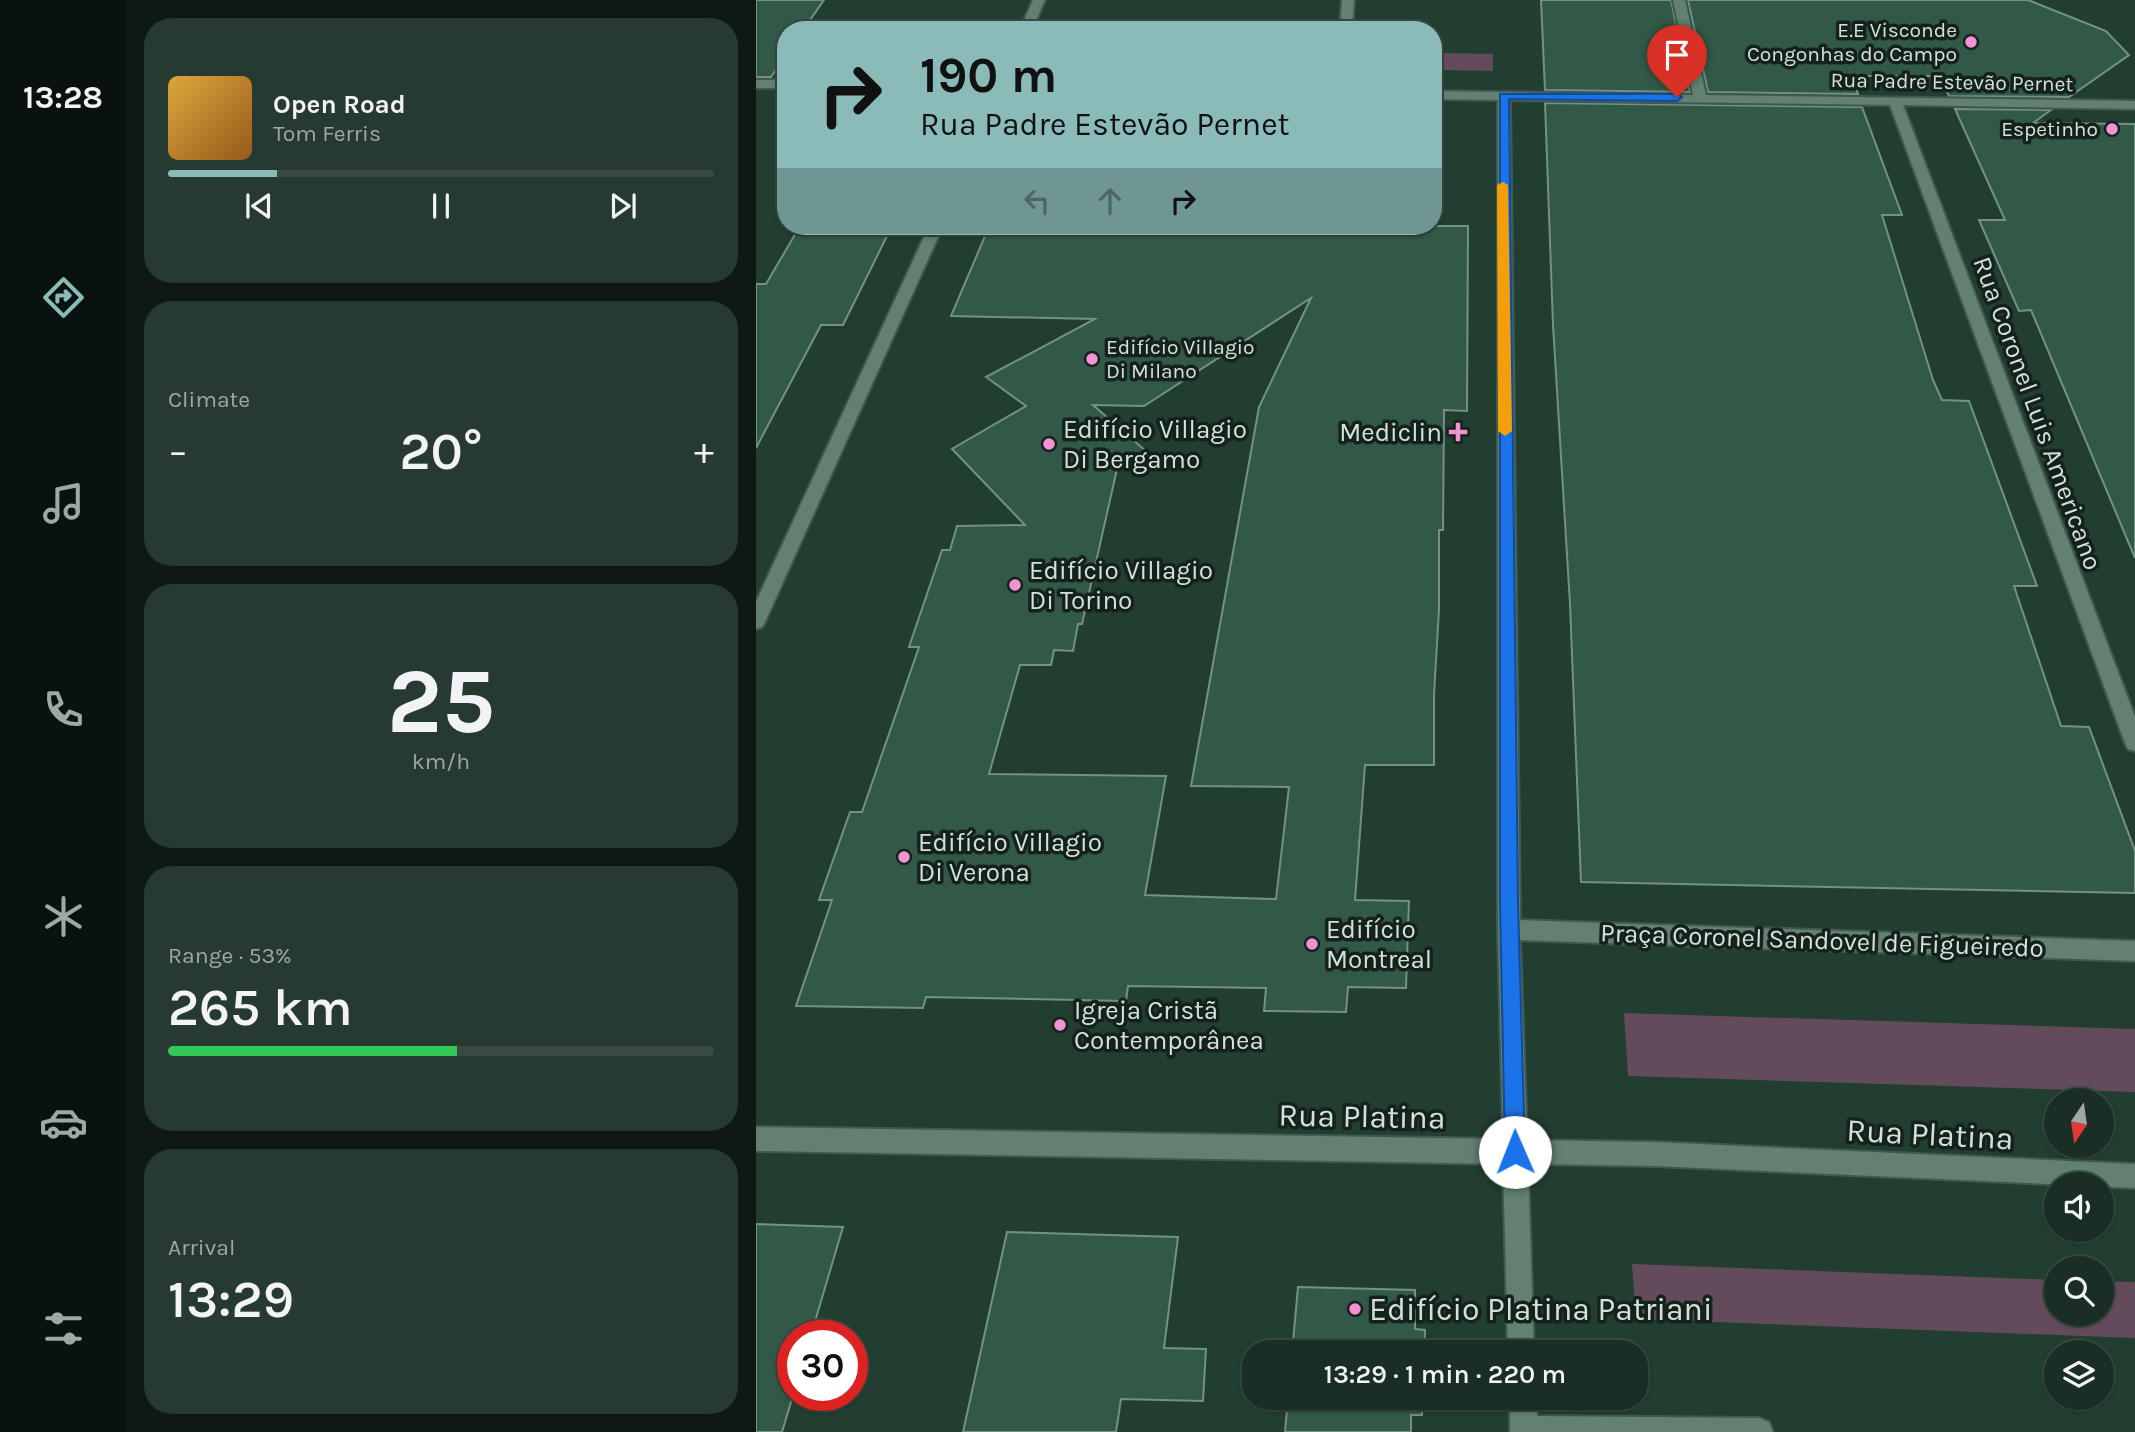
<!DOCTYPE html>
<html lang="en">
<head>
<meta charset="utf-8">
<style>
  :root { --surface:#1a2e25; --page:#273a32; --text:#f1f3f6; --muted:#9fa8a7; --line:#384a42; --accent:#8bbbb9 }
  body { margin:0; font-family:Karla,sans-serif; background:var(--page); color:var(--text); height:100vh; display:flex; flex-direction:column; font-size:26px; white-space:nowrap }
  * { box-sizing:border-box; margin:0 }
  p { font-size:23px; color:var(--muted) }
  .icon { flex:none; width:38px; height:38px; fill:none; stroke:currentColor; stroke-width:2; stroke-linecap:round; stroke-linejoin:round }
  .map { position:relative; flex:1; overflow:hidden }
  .details { display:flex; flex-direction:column; gap:18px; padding:18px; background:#0e1914; width:630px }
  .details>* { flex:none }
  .guide { position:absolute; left:21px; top:21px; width:665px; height:214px; border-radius:28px; box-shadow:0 2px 5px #0004,0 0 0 2px var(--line); background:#8bbbb9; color:#111; overflow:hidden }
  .needle { width:46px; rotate:193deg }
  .fabs { position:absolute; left:1288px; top:1088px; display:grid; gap:14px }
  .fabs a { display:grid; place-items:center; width:70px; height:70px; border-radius:50%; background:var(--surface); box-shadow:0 2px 5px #0004,0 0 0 2px var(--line); font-size:35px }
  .speed { position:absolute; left:21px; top:1320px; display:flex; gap:14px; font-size:35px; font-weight:700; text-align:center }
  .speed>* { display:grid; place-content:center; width:91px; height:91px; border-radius:50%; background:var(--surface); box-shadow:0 2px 5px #0004,0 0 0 2px var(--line); line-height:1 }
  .speed .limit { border:10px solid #d22; background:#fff; color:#111 }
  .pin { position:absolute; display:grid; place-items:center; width:60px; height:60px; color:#fff; margin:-72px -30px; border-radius:50% 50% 50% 0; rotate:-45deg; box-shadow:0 0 7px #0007 }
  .pin .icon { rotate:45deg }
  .me { position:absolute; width:77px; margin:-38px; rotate:359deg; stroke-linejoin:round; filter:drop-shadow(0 0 5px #0008) }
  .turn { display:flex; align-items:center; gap:24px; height:147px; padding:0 28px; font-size:32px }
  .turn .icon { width:91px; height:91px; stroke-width:2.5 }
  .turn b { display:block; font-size:49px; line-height:60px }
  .lanes { display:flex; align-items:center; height:66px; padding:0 28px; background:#0003; justify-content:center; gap:35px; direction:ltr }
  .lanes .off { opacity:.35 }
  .big { font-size:52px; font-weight:600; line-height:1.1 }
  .details .widget { flex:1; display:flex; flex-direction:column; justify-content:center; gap:10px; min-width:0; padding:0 24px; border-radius:28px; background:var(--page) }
  .details .dial { align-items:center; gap:0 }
  .dial b { font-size:91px; line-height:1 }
  .song { display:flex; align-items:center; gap:21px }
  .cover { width:84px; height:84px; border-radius:10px; background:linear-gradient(135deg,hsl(40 70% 55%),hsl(30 70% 35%)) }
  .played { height:7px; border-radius:4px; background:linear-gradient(90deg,var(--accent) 20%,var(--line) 20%) }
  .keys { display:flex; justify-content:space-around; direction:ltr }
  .heat { display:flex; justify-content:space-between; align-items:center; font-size:38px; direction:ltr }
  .charge { height:10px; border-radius:5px; background:linear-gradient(90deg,#34c759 53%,var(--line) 0) }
  .trip { position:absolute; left:486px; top:1340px; width:406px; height:70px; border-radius:28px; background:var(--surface); box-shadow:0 2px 5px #0004,0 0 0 2px var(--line); font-weight:600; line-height:70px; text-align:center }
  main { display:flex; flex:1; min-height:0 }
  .menu { display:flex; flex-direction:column; width:126px; justify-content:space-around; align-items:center; background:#0a120f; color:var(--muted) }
  .menu .icon { width:49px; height:49px }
  .menu .on { color:var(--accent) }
  .menu b { font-size:32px; color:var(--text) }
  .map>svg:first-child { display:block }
</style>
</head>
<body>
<main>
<nav class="menu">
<b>13:28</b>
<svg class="icon on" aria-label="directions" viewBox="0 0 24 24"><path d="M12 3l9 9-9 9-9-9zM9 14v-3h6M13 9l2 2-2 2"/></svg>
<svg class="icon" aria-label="music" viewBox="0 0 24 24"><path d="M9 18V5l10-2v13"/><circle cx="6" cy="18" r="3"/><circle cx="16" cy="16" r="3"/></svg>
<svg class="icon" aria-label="phone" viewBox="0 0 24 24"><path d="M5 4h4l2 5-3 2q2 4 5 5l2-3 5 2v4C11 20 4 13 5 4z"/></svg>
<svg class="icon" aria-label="climate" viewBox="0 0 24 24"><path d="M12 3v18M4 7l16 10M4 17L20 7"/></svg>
<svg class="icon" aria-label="car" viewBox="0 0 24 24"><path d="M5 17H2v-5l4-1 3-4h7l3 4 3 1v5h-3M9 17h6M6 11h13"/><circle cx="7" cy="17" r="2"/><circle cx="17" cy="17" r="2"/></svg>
<svg class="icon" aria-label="filters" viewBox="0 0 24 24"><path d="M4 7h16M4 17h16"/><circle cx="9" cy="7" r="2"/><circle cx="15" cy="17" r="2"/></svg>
</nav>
<section class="details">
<div class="widget">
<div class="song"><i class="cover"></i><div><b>Open Road</b><p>Tom Ferris</p></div></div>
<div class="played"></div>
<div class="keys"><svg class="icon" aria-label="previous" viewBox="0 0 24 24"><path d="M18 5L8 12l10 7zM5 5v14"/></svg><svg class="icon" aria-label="pause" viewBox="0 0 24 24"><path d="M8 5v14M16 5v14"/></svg><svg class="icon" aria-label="next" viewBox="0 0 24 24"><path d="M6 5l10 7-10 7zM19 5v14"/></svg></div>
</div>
<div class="widget"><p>Climate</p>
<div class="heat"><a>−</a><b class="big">20°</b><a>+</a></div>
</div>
<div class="widget dial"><b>25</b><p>km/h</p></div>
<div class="widget"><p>Range · 53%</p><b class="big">265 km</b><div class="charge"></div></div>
<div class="widget"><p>Arrival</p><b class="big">13:29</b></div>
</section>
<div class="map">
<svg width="1379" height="1432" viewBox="0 0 1379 1432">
  <rect width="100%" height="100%" fill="#223e31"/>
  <path fill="#644b5b" d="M685,53L737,54V71L677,70V57H685Z
    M868,1013L1379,1029V1092L872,1076Z
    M876,1264L1300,1280V1314H1346V1281L1379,1282V1338L880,1319Z"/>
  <path fill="#325947" stroke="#739282" stroke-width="2" fill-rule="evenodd" d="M0,0H68L47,30H30V55L15,77H0Z
    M785,0H915L934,92L789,90Z
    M932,0H1272L1350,31L1373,55L1313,97L1193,96L1184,76H1095L1102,94L952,92Z
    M789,103L1106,107L1146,215H1126L1177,380L1186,400L1213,401L1281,586H1258L1305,726L1333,727L1379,851V893L825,882L814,604L797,325Z
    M1199,109L1295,110L1277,123L1379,124V558L1275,310L1263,311L1223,220H1249Z
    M44,226H136L87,325H65L0,448V284H10Z
    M251,226H712L711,411L688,410L687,530H683V609L678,695V765H609L599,900L653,901L650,988L592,987L590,1012L508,1011L510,988L372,986L370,1001L170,997L167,1008L40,1006L76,900H63L94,812H106L163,647H153L186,550H194L201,526L269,525L196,449L270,406L230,377L339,319L195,316L232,229L250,230ZM555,298L503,407L435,786L533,787L520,899L389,895L410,776L233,774L264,665H295L298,650L317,651L322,624H326L361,469L391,452L337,405L388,406Z
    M0,1224L87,1227L55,1335H37V1395L26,1432H0Z
    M251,1232L422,1237L408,1348L450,1349L447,1401L365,1399L360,1432H207Z
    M542,1287L659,1290V1329L669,1330L668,1353H536Z
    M532,1398H667L666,1415H655V1432H529Z"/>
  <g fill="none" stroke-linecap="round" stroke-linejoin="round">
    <defs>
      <path id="service" d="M586,0H598L596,30H584Z"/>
      <path id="minor" d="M277,0H289L276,30H264Z
        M917,0H929L950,95L1379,101V109L1147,105L1379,717V751L1372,749L1369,743L1134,105L754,100L764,920L1379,941V961L764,940L771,1140L899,1142L1379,1164V1188L899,1166L772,1164L778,1353H752L747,1164L0,1151V1127L747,1139L742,930V100L677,99V91L937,95Z
        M0,80H30V88H0Z
        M173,226H187L9,622L6,627L0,629V602Z
        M754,1398H780L781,1416L1003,1418L1013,1422L1017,1432H754Z"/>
    </defs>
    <use href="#service" stroke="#40594e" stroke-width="4"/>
    <use href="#minor" stroke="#40594e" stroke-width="4"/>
    <use href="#service" fill="#628171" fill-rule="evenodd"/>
    <use href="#minor" fill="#628171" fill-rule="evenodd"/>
  </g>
  <path fill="#1a73e8" stroke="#114b97" stroke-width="2" d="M744,94H921L926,97L921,101L753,99L762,903L769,1152L766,1159L759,1162L752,1159L749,1152L744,903Z"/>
  <path fill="#f59e0b" d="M747,182L752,185L756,431L749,436L742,431L741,185Z"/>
  <g fill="#f491d3" stroke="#15221b" stroke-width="2.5">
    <circle cx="1215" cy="42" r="7"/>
    <circle cx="1356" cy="129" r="7"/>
    <circle cx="336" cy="359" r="7"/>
    <path d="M698.5 421.5h7v7h7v7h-7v7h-7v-7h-7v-7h7z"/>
    <circle cx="293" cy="444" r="7"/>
    <circle cx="259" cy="585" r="7"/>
    <circle cx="148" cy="857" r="7"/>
    <circle cx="556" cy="944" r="7"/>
    <circle cx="304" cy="1025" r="7"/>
    <circle cx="599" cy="1309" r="7"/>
  </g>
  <g text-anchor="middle" stroke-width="7" stroke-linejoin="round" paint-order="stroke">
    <g font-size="21" fill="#d2e2da" stroke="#15221b" text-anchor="end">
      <text x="1201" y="37">E.E Visconde<tspan x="1201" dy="24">Congonhas do Campo</tspan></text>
      <text x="1342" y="136">Espetinho</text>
      <text x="350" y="354" text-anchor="start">Edifício Villagio<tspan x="350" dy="24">Di Milano</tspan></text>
    </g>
    <g font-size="21" fill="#d2e2da" stroke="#15221b">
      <text transform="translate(1196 82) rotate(1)" y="7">Rua Padre Estevão Pernet</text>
    </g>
    <g font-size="26" fill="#d2e2da" stroke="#15221b">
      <text transform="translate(1282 413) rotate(70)" y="9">Rua Coronel Luis Americano</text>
      <text transform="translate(1066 940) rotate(2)" y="9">Praça Coronel Sandovel de Figueiredo</text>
    </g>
    <g font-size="26" fill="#d2e2da" stroke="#15221b" text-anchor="start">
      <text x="307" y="438">Edifício Villagio<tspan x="307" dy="30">Di Bergamo</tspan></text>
      <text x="686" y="441" text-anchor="end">Mediclin</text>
      <text x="273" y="579">Edifício Villagio<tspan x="273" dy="30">Di Torino</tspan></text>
      <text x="162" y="851">Edifício Villagio<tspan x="162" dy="30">Di Verona</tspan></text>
      <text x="570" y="938">Edifício<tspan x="570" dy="30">Montreal</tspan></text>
      <text x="318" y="1019">Igreja Cristã<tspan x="318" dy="30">Contemporânea</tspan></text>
    </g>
    <g font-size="32" fill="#d2e2da" stroke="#15221b">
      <text transform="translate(606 1116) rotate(1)" y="11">Rua Platina</text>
      <text transform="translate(1174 1134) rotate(3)" y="11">Rua Platina</text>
    </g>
    <g font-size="32" fill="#d2e2da" stroke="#15221b" text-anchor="start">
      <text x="613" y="1320">Edifício Platina Patriani</text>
    </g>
  </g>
</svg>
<div class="fabs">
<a><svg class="needle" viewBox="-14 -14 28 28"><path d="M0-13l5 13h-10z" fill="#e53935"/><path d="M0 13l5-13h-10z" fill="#9fa8a7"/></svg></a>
<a><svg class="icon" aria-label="sound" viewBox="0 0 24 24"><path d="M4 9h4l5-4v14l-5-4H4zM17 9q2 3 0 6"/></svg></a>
<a><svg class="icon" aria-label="search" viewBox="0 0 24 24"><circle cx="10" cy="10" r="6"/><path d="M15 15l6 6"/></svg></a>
<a><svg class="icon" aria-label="layers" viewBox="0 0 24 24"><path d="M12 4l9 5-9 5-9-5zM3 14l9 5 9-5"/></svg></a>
</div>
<div class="speed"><div class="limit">30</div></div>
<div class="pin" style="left:921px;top:97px;background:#d93025"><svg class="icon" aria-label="arrive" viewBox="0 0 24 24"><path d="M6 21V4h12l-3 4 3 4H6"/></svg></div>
<svg class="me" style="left:759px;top:1152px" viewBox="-20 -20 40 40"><circle r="19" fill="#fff"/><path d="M0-13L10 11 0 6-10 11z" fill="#1a73e8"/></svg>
<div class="trip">13:29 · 1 min · 220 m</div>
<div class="guide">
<div class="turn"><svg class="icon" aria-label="right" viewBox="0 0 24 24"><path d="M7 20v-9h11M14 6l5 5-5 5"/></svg><div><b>190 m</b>Rua Padre Estevão Pernet</div></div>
<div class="lanes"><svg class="icon off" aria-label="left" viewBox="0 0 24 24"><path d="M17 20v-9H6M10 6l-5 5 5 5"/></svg><svg class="icon off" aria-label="ahead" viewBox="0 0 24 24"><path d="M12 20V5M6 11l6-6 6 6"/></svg><svg class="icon" aria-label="right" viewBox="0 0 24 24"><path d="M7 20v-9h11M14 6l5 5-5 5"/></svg></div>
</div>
</div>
</main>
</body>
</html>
